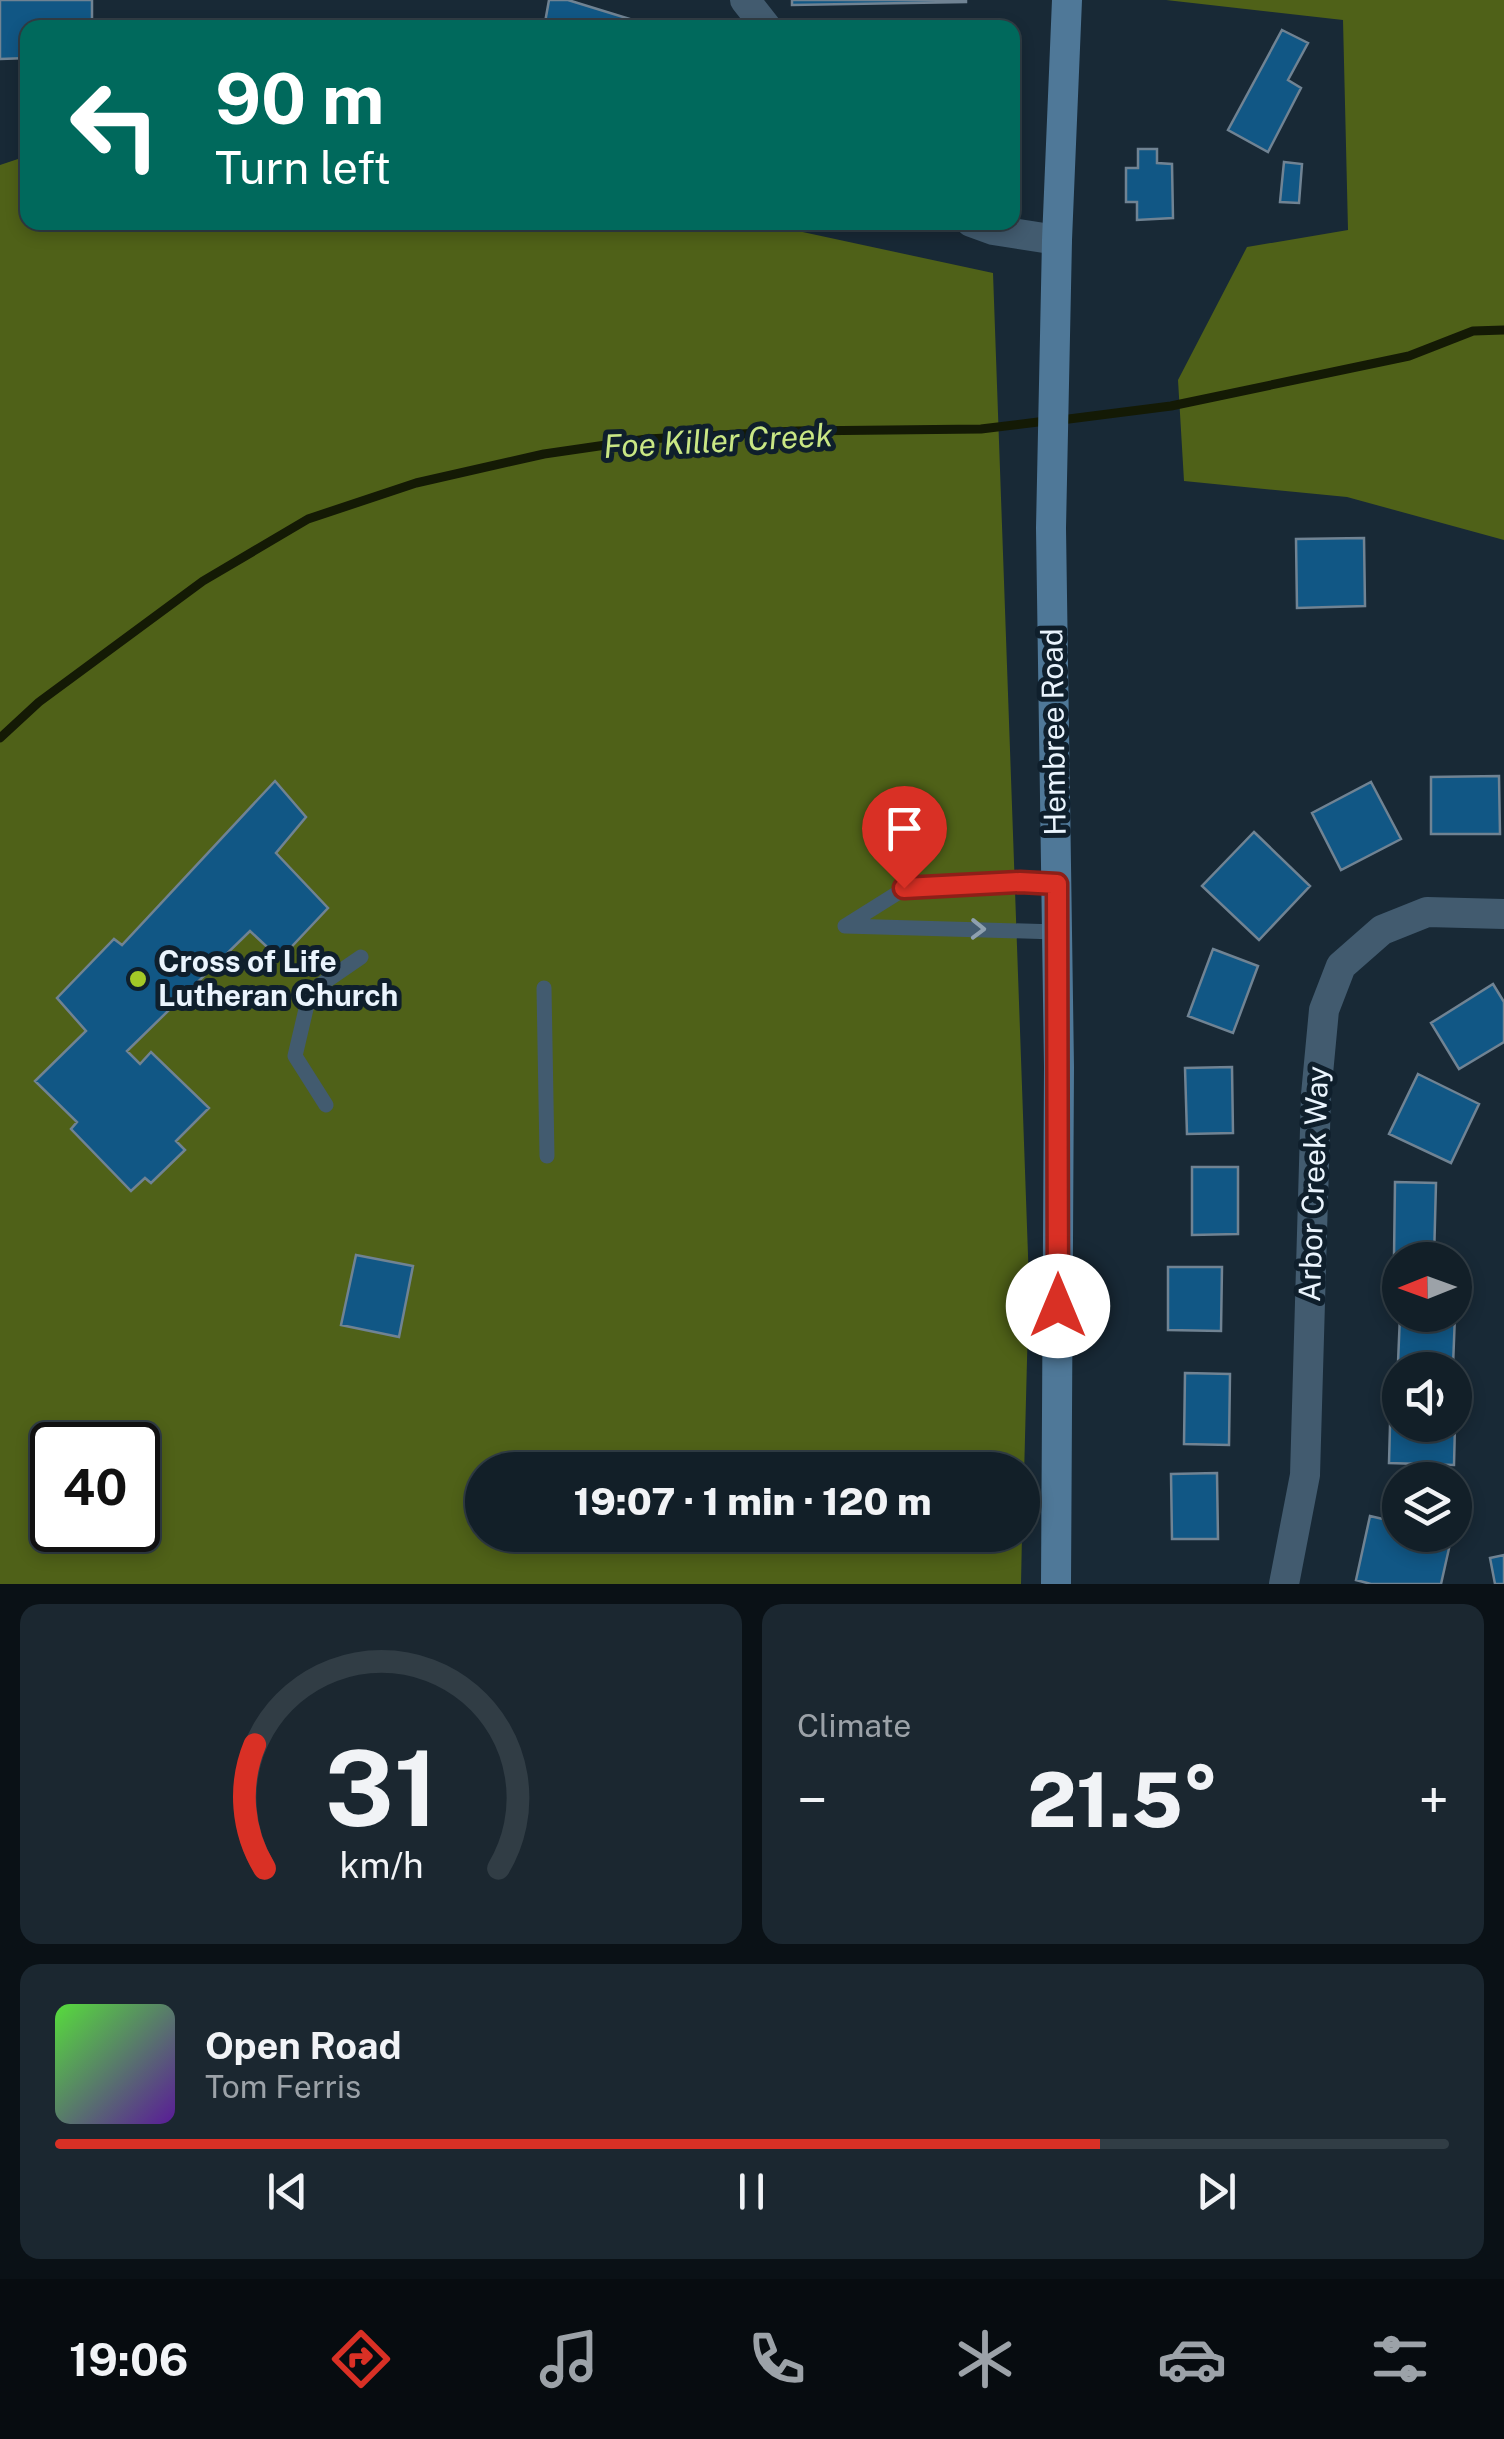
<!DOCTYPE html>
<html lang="en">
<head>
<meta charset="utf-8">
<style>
  :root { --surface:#121f28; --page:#1b2730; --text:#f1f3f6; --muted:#9ca2a8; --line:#313d45; --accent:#d93025 }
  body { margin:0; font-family:"Public Sans",sans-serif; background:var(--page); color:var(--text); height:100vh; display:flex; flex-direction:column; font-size:38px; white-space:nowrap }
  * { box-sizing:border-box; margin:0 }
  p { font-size:32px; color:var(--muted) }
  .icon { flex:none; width:55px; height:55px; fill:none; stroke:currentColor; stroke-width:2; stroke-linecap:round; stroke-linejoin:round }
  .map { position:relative; height:1584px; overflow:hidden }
  .panel { display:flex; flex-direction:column; gap:20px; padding:20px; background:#0a1116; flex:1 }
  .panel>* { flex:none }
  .banner { position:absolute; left:20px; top:20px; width:1000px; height:210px; border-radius:20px; box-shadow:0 5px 15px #0003,0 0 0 2px var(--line); background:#00695c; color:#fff; overflow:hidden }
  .needle { width:65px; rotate:269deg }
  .controls { position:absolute; left:1382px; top:1242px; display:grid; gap:20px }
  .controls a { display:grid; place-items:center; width:90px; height:90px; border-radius:50%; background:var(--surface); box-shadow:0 5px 15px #0003,0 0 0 2px var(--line); font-size:50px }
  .speed { position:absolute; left:30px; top:1422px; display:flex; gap:20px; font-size:50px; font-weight:700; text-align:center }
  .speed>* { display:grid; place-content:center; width:130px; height:130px; border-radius:50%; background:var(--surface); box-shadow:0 5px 15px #0003,0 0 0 2px var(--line); line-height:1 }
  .speed .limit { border:5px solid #111; border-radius:15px; background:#fff; color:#111 }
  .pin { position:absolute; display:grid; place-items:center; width:85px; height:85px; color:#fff; margin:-102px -42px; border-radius:50% 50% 50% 0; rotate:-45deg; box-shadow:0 0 10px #0007 }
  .pin .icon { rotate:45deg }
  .me { position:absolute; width:110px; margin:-55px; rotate:0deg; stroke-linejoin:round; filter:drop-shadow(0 0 8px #0008) }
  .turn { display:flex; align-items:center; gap:35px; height:210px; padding:0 30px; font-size:45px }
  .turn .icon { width:130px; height:130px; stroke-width:2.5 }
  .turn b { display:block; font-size:70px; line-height:85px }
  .big { font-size:75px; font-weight:800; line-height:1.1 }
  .panel .widget { flex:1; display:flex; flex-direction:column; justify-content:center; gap:15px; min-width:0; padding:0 35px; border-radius:20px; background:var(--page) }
  .panel .dial { align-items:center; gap:0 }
  .dial svg { height:260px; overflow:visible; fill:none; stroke:var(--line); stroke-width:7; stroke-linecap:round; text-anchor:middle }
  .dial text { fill:var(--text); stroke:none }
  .song { display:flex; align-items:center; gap:30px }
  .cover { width:120px; height:120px; border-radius:15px; background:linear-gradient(135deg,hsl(110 70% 55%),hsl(270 70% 35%)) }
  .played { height:10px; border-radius:5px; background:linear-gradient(90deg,var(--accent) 75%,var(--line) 75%) }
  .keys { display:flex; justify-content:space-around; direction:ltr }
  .heat { display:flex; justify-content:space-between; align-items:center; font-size:55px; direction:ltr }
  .panel .tiles { flex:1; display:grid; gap:20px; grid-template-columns:1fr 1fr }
  .widget:last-child { grid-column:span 2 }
  .trip { position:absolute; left:465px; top:1452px; width:575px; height:100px; border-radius:50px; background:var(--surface); box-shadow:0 5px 15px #0003,0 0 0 2px var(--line); font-weight:800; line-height:100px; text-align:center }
  .tabs { display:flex; height:160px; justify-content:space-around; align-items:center; background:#070c10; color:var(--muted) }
  .tabs .icon { width:70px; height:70px }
  .tabs .current { color:var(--accent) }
  .tabs b { font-size:45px; color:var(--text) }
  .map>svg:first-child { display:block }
</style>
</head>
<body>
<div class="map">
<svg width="1504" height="1584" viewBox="0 0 1504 1584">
  <rect width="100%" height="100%" fill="#182936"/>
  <path fill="#4f6118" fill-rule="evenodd" d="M1166,0H1504V540L1347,497L1184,481L1178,380L1247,247L1348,230L1343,20Z
    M27,156L28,222H756L993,273L1029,1283L1023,1515L1022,1470H482V1535H1022L1021,1584H0V165ZM52,1445H138V1530H52Z"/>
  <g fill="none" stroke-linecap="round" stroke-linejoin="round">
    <path stroke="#141a05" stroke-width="9" d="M1061,420L1171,406L1409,356L1473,331L1504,330
      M0,738L39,702L203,581L308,519L416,483L544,454L647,439L797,431L981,429L1046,421"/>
  </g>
  <path fill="#115785" stroke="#708393" stroke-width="2.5" d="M0,0H92V28H28V58L0,59Z
    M549,0H568L659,28H544Z
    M792,0H966V2L792,5Z
    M1282,30L1308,43L1288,80L1301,88L1268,152L1228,130Z
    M1138,149H1157V163L1172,164L1173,218L1137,220V202H1126V168H1138Z
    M1284,162L1302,164L1299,203L1280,202Z
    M1364,538L1365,606L1297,608L1296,539Z
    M1499,776L1500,834H1431V777Z
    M275,781L306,817L276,853L328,908L280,959L250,931L127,1051L140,1064L151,1052L209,1108L176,1141L185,1150L151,1183L145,1178L131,1191L71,1129L77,1122L35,1081L86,1031L57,998L114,939L122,945Z
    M1371,782L1401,839L1341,870L1312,813Z
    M1254,832L1310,886L1259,940L1202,886Z
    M1213,949L1258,966L1233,1033L1188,1016Z
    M1493,984L1504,1002V1042L1459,1069L1431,1023Z
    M1232,1067L1233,1133L1187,1134L1185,1068Z
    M1418,1074L1479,1104L1451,1163L1389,1134Z
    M1192,1167H1238V1234L1192,1235Z
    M1395,1182L1436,1183L1434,1259L1394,1258Z
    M356,1255L413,1266L399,1337L341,1325Z
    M1168,1267H1222L1221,1331L1168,1330Z
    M1400,1315H1455L1453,1366L1398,1363Z
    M1185,1373L1230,1374L1229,1445L1184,1444Z
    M1391,1390L1400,1391V1425H1455L1454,1465L1389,1463Z
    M1217,1473L1218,1539H1172L1171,1474Z
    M1370,1516L1400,1523V1535H1452L1441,1584H1371L1356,1580Z
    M1504,1555V1584H1495L1490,1558Z"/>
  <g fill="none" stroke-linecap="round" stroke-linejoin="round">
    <path stroke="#425b6f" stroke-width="15" d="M845,926L904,889L1020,882L1057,884
      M845,926L1057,932
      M544,988L547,1156
      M326,1105L295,1056L310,992L361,957"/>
    <path stroke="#425b6f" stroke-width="30" d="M745,0L767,28
      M971,222L993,230L1057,240
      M1284,1584L1305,1475L1316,1095L1324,1010L1341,966L1382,930L1427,912L1504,914"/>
    <path stroke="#4f7898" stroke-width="30" d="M1056,1584L1059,1067L1051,528L1057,240L1067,0"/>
  </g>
  <defs><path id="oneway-chevron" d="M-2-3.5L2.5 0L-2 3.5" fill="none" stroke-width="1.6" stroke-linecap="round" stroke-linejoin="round" transform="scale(2.5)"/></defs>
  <use stroke="#8ea0af" href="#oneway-chevron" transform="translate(978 929) rotate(1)"/>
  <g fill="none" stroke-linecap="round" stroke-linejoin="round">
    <defs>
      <path id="route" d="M904,888L1020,882L1057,884L1058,1306"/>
    </defs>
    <use href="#route" stroke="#8d1f18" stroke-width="25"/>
    <use href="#route" stroke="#d93025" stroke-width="18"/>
  </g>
  <circle fill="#a3c927" stroke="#0f1f2c" stroke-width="4" cx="138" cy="979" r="10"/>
  <g text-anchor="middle" stroke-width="10" stroke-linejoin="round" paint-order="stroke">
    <g font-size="30" fill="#eaf4fd" stroke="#0f1f2c">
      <text transform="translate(1054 732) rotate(-91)" y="10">Hembree Road</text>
      <text transform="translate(1314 1184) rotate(-88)" y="10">Arbor Creek Way</text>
    </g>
    <g font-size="30" font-weight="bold" fill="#eaf4fd" stroke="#0f1f2c" text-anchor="start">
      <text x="158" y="972">Cross of Life<tspan x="158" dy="34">Lutheran Church</tspan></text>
    </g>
    <g font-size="32" font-style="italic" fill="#c9e784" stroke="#0f1f2c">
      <text transform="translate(718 441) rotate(-3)" y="11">Foe Killer Creek</text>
    </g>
  </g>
</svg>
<div class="controls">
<a><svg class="needle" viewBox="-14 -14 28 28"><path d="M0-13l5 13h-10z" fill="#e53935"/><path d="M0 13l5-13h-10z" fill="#9ca2a8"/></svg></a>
<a><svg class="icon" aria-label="sound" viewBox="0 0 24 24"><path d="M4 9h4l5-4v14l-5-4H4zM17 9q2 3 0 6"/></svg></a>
<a><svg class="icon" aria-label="layers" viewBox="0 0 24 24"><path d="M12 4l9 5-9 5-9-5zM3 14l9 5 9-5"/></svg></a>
</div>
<div class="speed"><div class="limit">40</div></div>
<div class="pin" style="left:904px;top:888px;background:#d93025"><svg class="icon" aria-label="arrive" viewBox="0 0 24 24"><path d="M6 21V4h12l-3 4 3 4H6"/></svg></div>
<svg class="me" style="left:1058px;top:1306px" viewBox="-20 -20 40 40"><circle r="19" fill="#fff"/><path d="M0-13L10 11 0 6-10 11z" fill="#d93025"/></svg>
<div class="trip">19:07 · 1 min · 120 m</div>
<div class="banner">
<div class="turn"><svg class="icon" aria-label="left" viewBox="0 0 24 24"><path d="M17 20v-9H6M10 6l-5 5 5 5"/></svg><div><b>90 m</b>Turn left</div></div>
</div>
</div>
<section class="panel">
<div class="tiles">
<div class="widget dial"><svg viewBox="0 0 100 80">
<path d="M14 69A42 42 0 1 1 86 69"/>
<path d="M14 69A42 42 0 0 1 11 31" stroke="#d93025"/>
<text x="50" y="56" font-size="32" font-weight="700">31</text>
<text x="50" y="72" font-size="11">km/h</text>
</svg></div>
<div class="widget"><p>Climate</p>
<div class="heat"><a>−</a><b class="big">21.5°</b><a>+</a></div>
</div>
<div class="widget">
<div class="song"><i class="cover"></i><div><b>Open Road</b><p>Tom Ferris</p></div></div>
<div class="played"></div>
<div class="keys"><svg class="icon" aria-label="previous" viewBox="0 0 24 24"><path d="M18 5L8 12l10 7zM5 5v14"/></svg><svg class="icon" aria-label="pause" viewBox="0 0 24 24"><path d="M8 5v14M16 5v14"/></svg><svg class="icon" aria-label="next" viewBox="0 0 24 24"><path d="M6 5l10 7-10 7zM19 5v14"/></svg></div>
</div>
</div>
</section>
<nav class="tabs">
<b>19:06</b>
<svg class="icon current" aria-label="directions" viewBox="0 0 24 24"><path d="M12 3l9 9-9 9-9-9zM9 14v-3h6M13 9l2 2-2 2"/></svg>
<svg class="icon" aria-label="music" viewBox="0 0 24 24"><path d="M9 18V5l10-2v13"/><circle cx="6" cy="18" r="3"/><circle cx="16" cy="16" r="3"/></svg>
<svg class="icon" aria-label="phone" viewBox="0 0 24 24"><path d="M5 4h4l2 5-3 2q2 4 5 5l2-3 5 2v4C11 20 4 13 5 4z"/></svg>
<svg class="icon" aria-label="climate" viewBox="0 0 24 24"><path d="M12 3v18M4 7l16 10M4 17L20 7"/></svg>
<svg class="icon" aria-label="car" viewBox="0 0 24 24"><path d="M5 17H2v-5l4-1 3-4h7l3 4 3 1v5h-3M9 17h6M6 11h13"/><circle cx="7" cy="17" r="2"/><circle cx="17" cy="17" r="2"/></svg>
<svg class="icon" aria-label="filters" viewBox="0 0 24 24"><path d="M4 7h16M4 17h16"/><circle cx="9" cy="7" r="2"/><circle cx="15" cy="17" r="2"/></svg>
</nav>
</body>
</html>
